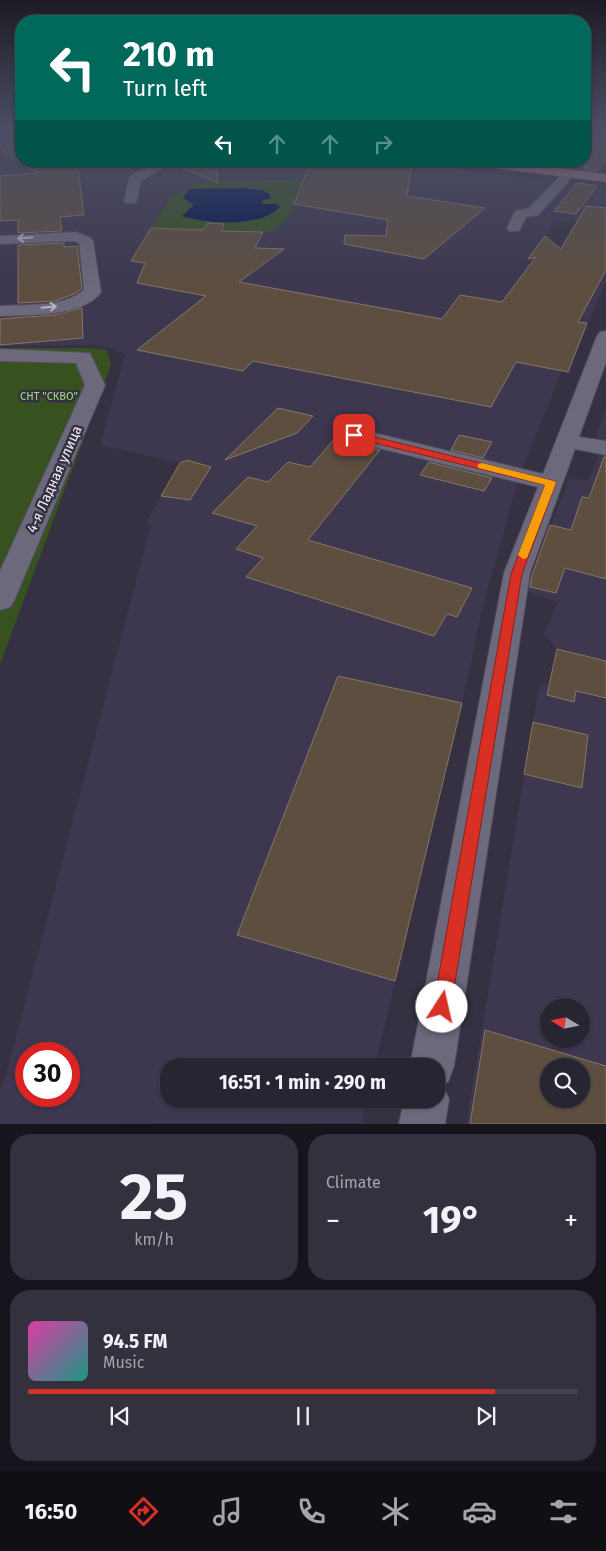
<!DOCTYPE html>
<html lang="en">
<head>
<meta charset="utf-8">
<style>
  :root { --surface:#282532; --page:#34313e; --text:#f1f3f6; --muted:#a5a5ac; --line:#44424d; --accent:#d93025 }
  body { margin:0; font-family:"Fira Sans",sans-serif; background:var(--page); color:var(--text); height:100vh; display:flex; flex-direction:column; font-size:19px; white-space:nowrap }
  * { box-sizing:border-box; margin:0 }
  p { font-size:16px; color:var(--muted) }
  .icon { flex:none; width:28px; height:28px; fill:none; stroke:currentColor; stroke-width:2; stroke-linecap:round; stroke-linejoin:round }
  .map { position:relative; height:1124px; overflow:hidden }
  .panel { display:flex; flex-direction:column; gap:10px; padding:10px; background:#16141c; flex:1 }
  .panel>* { flex:none }
  .banner { position:absolute; left:15px; top:15px; width:576px; height:152px; border-radius:20px; box-shadow:0 1px 4px #0004,0 0 0 1px var(--line); background:#00695c; color:#fff; overflow:hidden }
  .needle { width:32px; rotate:280deg }
  .controls { position:absolute; left:540px; top:998px; display:grid; gap:10px }
  .controls a { display:grid; place-items:center; width:50px; height:50px; border-radius:50%; background:var(--surface); box-shadow:0 1px 4px #0004,0 0 0 1px var(--line); font-size:25px }
  .speed { position:absolute; left:15px; top:1042px; display:flex; gap:10px; font-size:25px; font-weight:700; text-align:center }
  .speed>* { display:grid; place-content:center; width:65px; height:65px; border-radius:50%; background:var(--surface); box-shadow:0 1px 4px #0004,0 0 0 1px var(--line); line-height:1 }
  .speed .limit { border:8px solid #d22; background:#fff; color:#111 }
  .pin { position:absolute; display:grid; place-items:center; width:42px; height:42px; color:#fff; margin:-21px; border-radius:10px; box-shadow:0 2px 8px #0006 }
  .me { position:absolute; width:55px; margin:-28px; rotate:10deg; stroke-linejoin:round; filter:drop-shadow(0 0 4px #0008) }
  .turn { display:flex; align-items:center; gap:18px; height:105px; padding:0 25px; font-size:22px }
  .turn .icon { width:65px; height:65px; stroke-width:2.5 }
  .turn b { display:block; font-size:35px; line-height:42px }
  .lanes { display:flex; align-items:center; height:48px; padding:0 25px; background:#0003; justify-content:center; gap:25px; direction:ltr }
  .lanes .off { opacity:.35 }
  .big { font-size:38px; font-weight:700; line-height:1.1 }
  .panel .tile { flex:1; display:flex; flex-direction:column; justify-content:center; gap:8px; min-width:0; padding:0 18px; border-radius:20px; background:var(--page) }
  .panel .dial { align-items:center; gap:0 }
  .dial b { font-size:65px; line-height:1 }
  .song { display:flex; align-items:center; gap:15px }
  .cover { width:60px; height:60px; border-radius:8px; background:linear-gradient(135deg,hsl(320 70% 55%),hsl(170 70% 35%)) }
  .played { height:5px; border-radius:2px; background:linear-gradient(90deg,var(--accent) 85%,var(--line) 85%) }
  .keys { display:flex; justify-content:space-around; direction:ltr }
  .heat { display:flex; justify-content:space-between; align-items:center; font-size:28px; direction:ltr }
  .panel .tiles { flex:1; display:grid; gap:10px; grid-template-columns:1fr 1fr }
  .tile:last-child { grid-column:span 2 }
  .trip { position:absolute; left:160px; top:1058px; width:285px; height:50px; border-radius:20px; background:var(--surface); box-shadow:0 1px 4px #0004,0 0 0 1px var(--line); font-weight:700; line-height:50px; text-align:center }
  .dock { display:flex; height:80px; justify-content:space-around; align-items:center; background:#100f14; color:var(--muted) }
  .dock .icon { width:35px; height:35px }
  .dock .current { color:var(--accent) }
  .dock b { font-size:22px; color:var(--text) }
  .map>svg:first-child { display:block }
</style>
</head>
<body>
<div class="map">
<svg width="606" height="1124" viewBox="0 0 606 1124">
  <rect width="100%" height="100%" fill="#353142"/>
  <path fill="#3d374f" fill-rule="evenodd" d="M0,130H21V161H408L563,184L576,183L578,181L606,184V225L556,220L545,236L553,242L548,249L606,259V281L568,372L562,371L521,471L345,427L338,436L518,481L482,609L467,682L375,1066H169V1099H367L362,1123L0,1124V1090L6,1075L151,524L146,522L180,463L100,445L125,354L111,348L92,345L0,346ZM198,182H247L290,208L296,209L273,232L222,231L224,224L208,223L203,230L152,228L171,197ZM26,1054H69V1096H26Z
    M585,130H606V171L525,161H585Z
    M606,408V1123L466,1124L538,693L540,684L549,686L557,649L544,634L558,602L535,595L526,590L569,479L588,480L604,444L595,438ZM549,1006H581V1039H549ZM549,1066H581V1099H549Z"/>
  <path fill="#37521e" d="M304,179L322,189L290,208L296,209L273,232L221,231L224,224L208,223L203,230L151,228L171,197L198,182Z
    M0,348H88L107,350L111,365L0,664Z"/>
  <path fill="#001250" d="M242,188L262,190L270,194L271,198L261,201L264,204H277L280,207C261,228 207,224 182,216L194,205L183,198L189,189Z"/>
  <path fill="#5d4e40" stroke="#877767" fill-rule="evenodd" d="M0,130H18L19,161L0,149Z
    M585,135L606,138V159L596,171L585,169Z
    M19,161H77L84,215L60,217L62,231L18,233V220L0,221V176L37,173Z
    M176,161H216L218,183L173,164Z
    M311,161H412L407,196L485,208L424,259L344,244L345,235L386,236L388,220L294,204Z
    M577,183L597,186L576,214L554,211Z
    M586,206L606,208V270L578,322L587,323L568,372L516,362L491,407L253,361L243,371L137,350L206,296L137,283L145,263L131,261L151,228L203,230L208,223L224,224L221,231L263,232L255,248L284,249L239,282L442,319L460,295L502,302L536,257L528,259L545,236L561,249Z
    M64,243V247L77,246L82,289L74,294L55,301L18,303V245Z
    M82,308L83,338L0,345V319L54,315Z
    M278,408L313,416L297,433L225,460Z
    M459,435L492,442L483,458L451,450Z
    M337,436L342,438L346,442L380,450L308,540L472,588L457,617L447,614L434,636L246,577L263,558L236,549L257,526L212,513L248,477L268,482L288,462L310,467Z
    M604,457H606V579L565,568L556,593L530,587L532,575L550,525L571,530L582,497L589,498Z
    M187,460L211,467L190,500L161,496L180,463Z
    M429,462L492,478L484,491L420,475Z
    M557,649L606,661V698L576,691L574,702L547,695Z
    M338,676L462,703L395,981L237,935Z
    M533,722L588,735L582,788L524,774Z
    M485,1030L606,1066V1124H470ZM549,1066H581V1099H549Z"/>
  <g fill="none" stroke-linecap="round" stroke-linejoin="round">
    <defs>
      <path id="minor" d="M158,161H174L141,181L136,203H126L124,200L130,176Z
        M569,170L575,174L538,215L526,217L519,231H509L507,228L515,211L529,208L565,171Z
        M76,232L91,238L93,241L101,292C84,317 27,315 0,316V306C27,304 62,308 84,290L79,243L74,241L0,244V236Z
        M606,331V362L579,437L606,441V455L575,449L530,573L454,1066L448,1082L442,1084L449,1099L445,1124H399L404,1099H436V1066H410L504,573L538,487L346,440L343,435L346,430L354,428L543,474L597,336L600,332Z
        M0,349L90,353L105,385L14,601L10,607L0,610V571L85,385L76,363L0,361Z"/>
      <path id="major" d="M464,161H503L606,174V182L470,165Z"/>
    </defs>
    <use href="#minor" stroke="#514d5b" stroke-width="2"/>
    <use href="#major" stroke="#514d5b" stroke-width="1"/>
    <use href="#minor" fill="#6d697c" fill-rule="evenodd"/>
    <use href="#major" fill="#a7767b" fill-rule="evenodd"/>
  </g>
  <defs><path id="oneway-shaft" d="M-6 0H5M1.5-3L5.5 0L1.5 3" fill="none" stroke-width="1.6" stroke-linecap="round" stroke-linejoin="round" transform="scale(1.25)"/></defs>
  <g stroke="#b7b4c3">
    <use href="#oneway-shaft" transform="translate(25 238) rotate(175)"/>
    <use href="#oneway-shaft" transform="translate(49 307) rotate(-5)"/>
  </g>
  <linearGradient id="sky" x2="0" y2="1"><stop stop-color="#1d1b24"/><stop offset="0.45" stop-color="#4b4e65"/><stop offset="1" stop-color="#4b4e65" stop-opacity="0"/></linearGradient>
  <rect width="606" height="288" fill="url(#sky)"/>
  <path fill="#d93025" stroke="#8d1f18" d="M354,432L554,481L556,483L522,574L451,1007L449,1013L442,1016L436,1013L433,1007L511,574L545,485L350,437V433Z"/>
  <path fill="#f59e0b" d="M482,463L554,481L556,483L527,558L523,559L518,555L545,485L478,468V464Z"/>
  <g text-anchor="middle" stroke-width="5" stroke-linejoin="round" paint-order="stroke">
    <g font-size="11" fill="#a1d972" stroke="#353142">
      <text x="49" y="400">СНТ "СКВО"</text>
    </g>
    <g font-size="14" fill="#f4f2fd" stroke="#353142">
      <text transform="translate(54 479) rotate(-66)" y="5">4-я Ладная улица</text>
    </g>
  </g>
</svg>
<div class="controls">
<a><svg class="needle" viewBox="-14 -14 28 28"><path d="M0-13l5 13h-10z" fill="#e53935"/><path d="M0 13l5-13h-10z" fill="#a5a5ac"/></svg></a>
<a><svg class="icon" aria-label="search" viewBox="0 0 24 24"><circle cx="10" cy="10" r="6"/><path d="M15 15l6 6"/></svg></a>
</div>
<div class="speed"><div class="limit">30</div></div>
<div class="pin" style="left:354px;top:435px;background:#d93025"><svg class="icon" aria-label="arrive" viewBox="0 0 24 24"><path d="M6 21V4h12l-3 4 3 4H6"/></svg></div>
<svg class="me" style="left:442px;top:1007px" viewBox="-20 -20 40 40"><circle r="19" fill="#fff"/><path d="M0-13L10 11 0 6-10 11z" fill="#d93025"/></svg>
<div class="trip">16:51 · 1 min · 290 m</div>
<div class="banner">
<div class="turn"><svg class="icon" aria-label="left" viewBox="0 0 24 24"><path d="M17 20v-9H6M10 6l-5 5 5 5"/></svg><div><b>210 m</b>Turn left</div></div>
<div class="lanes"><svg class="icon" aria-label="left" viewBox="0 0 24 24"><path d="M17 20v-9H6M10 6l-5 5 5 5"/></svg><svg class="icon off" aria-label="ahead" viewBox="0 0 24 24"><path d="M12 20V5M6 11l6-6 6 6"/></svg><svg class="icon off" aria-label="ahead" viewBox="0 0 24 24"><path d="M12 20V5M6 11l6-6 6 6"/></svg><svg class="icon off" aria-label="right" viewBox="0 0 24 24"><path d="M7 20v-9h11M14 6l5 5-5 5"/></svg></div>
</div>
</div>
<section class="panel">
<div class="tiles">
<div class="tile dial"><b>25</b><p>km/h</p></div>
<div class="tile"><p>Climate</p>
<div class="heat"><a>−</a><b class="big">19°</b><a>+</a></div>
</div>
<div class="tile">
<div class="song"><i class="cover"></i><div><b>94.5 FM</b><p>Music</p></div></div>
<div class="played"></div>
<div class="keys"><svg class="icon" aria-label="previous" viewBox="0 0 24 24"><path d="M18 5L8 12l10 7zM5 5v14"/></svg><svg class="icon" aria-label="pause" viewBox="0 0 24 24"><path d="M8 5v14M16 5v14"/></svg><svg class="icon" aria-label="next" viewBox="0 0 24 24"><path d="M6 5l10 7-10 7zM19 5v14"/></svg></div>
</div>
</div>
</section>
<nav class="dock">
<b>16:50</b>
<svg class="icon current" aria-label="directions" viewBox="0 0 24 24"><path d="M12 3l9 9-9 9-9-9zM9 14v-3h6M13 9l2 2-2 2"/></svg>
<svg class="icon" aria-label="music" viewBox="0 0 24 24"><path d="M9 18V5l10-2v13"/><circle cx="6" cy="18" r="3"/><circle cx="16" cy="16" r="3"/></svg>
<svg class="icon" aria-label="phone" viewBox="0 0 24 24"><path d="M5 4h4l2 5-3 2q2 4 5 5l2-3 5 2v4C11 20 4 13 5 4z"/></svg>
<svg class="icon" aria-label="climate" viewBox="0 0 24 24"><path d="M12 3v18M4 7l16 10M4 17L20 7"/></svg>
<svg class="icon" aria-label="car" viewBox="0 0 24 24"><path d="M5 17H2v-5l4-1 3-4h7l3 4 3 1v5h-3M9 17h6M6 11h13"/><circle cx="7" cy="17" r="2"/><circle cx="17" cy="17" r="2"/></svg>
<svg class="icon" aria-label="filters" viewBox="0 0 24 24"><path d="M4 7h16M4 17h16"/><circle cx="9" cy="7" r="2"/><circle cx="15" cy="17" r="2"/></svg>
</nav>
</body>
</html>
